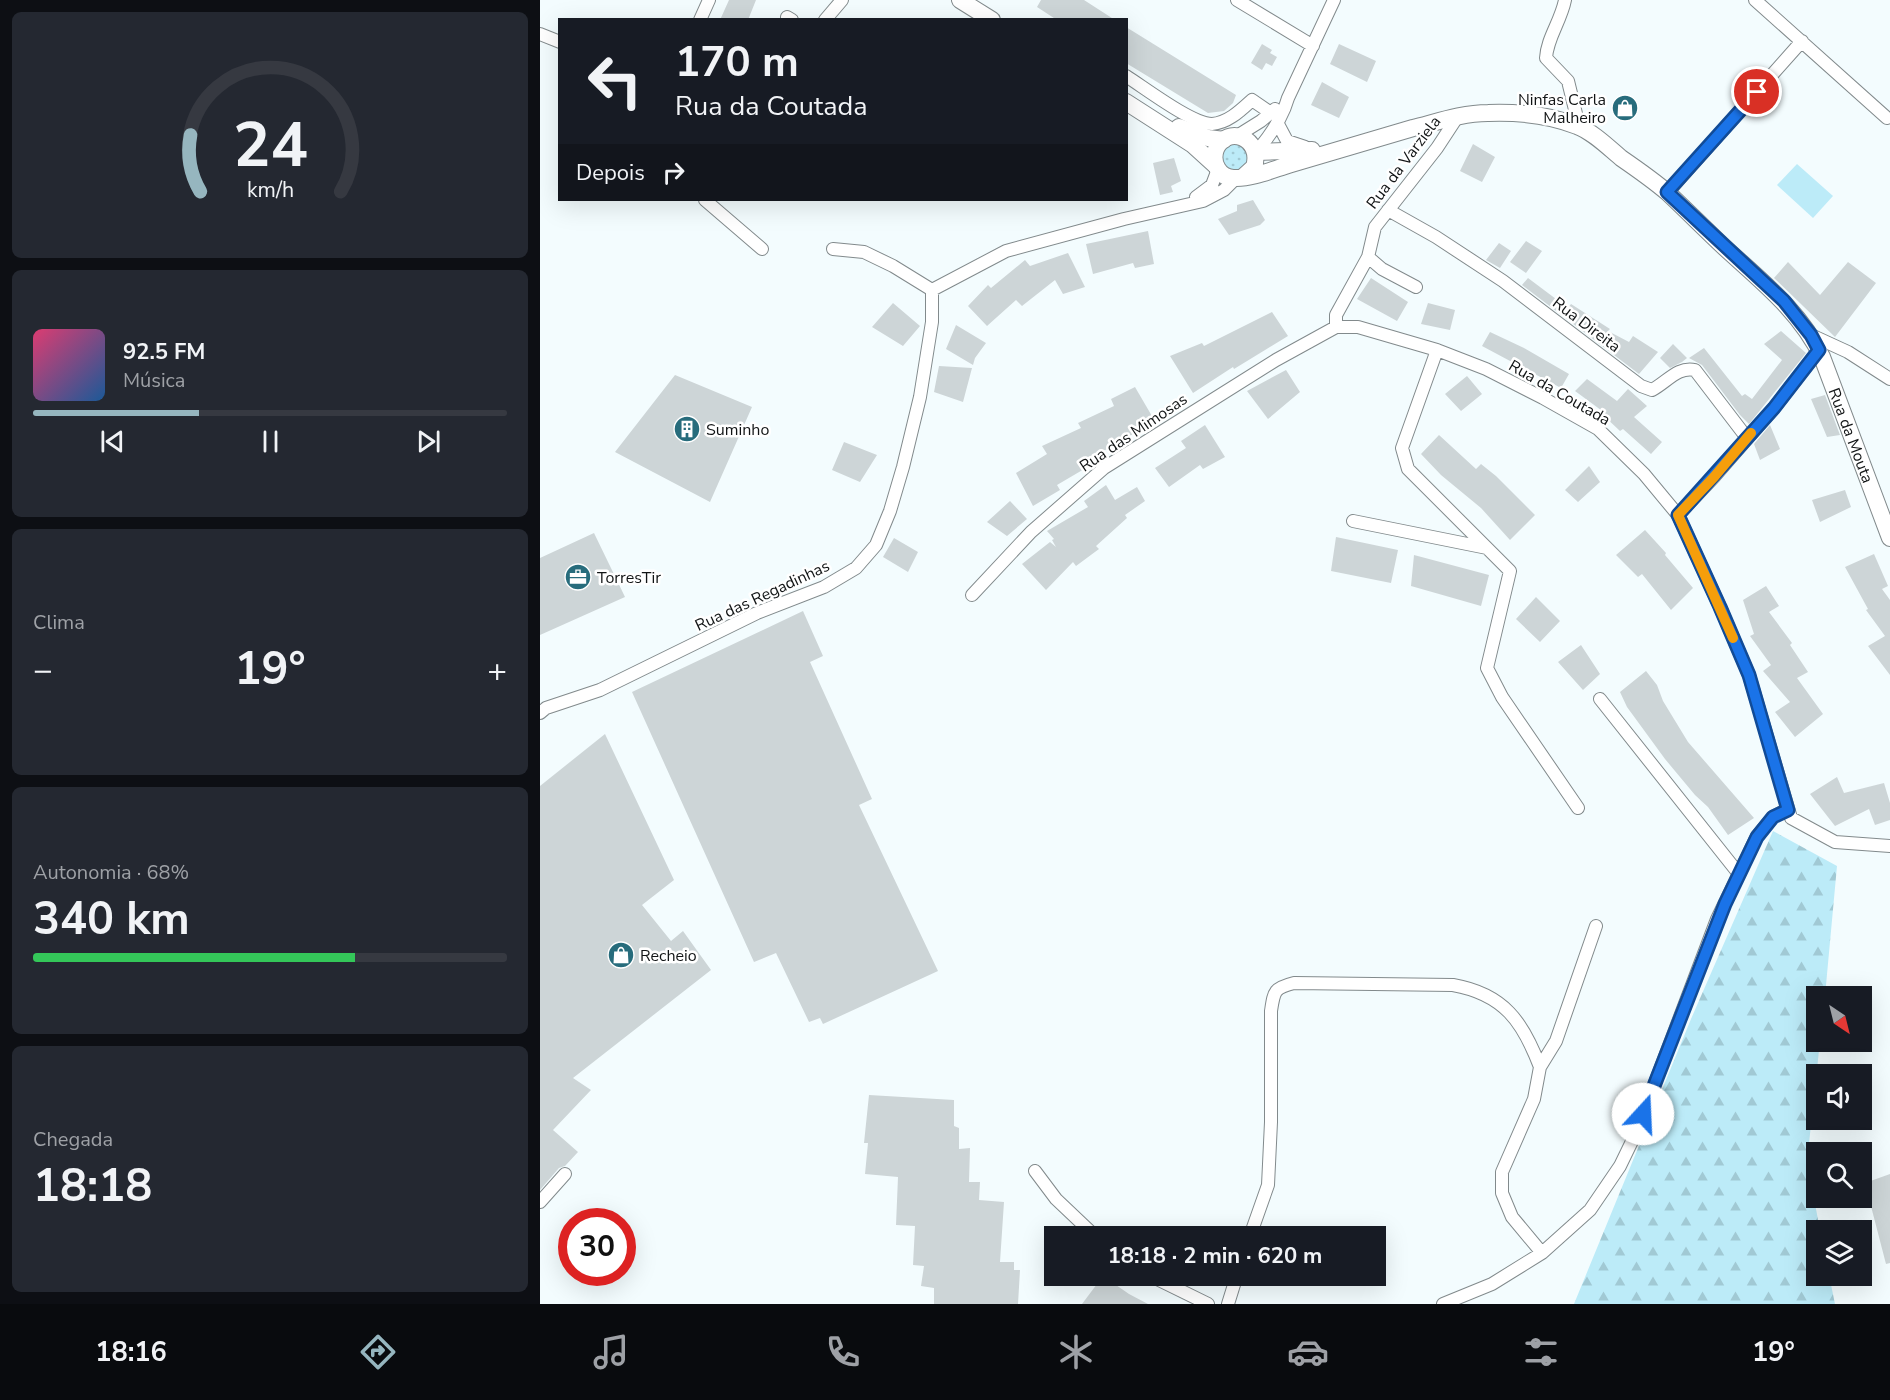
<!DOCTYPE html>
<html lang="pt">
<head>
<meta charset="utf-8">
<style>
  :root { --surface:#171b24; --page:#242831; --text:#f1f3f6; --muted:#9ea1a6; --line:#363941; --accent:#96b6bf }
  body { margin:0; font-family:"Nunito Sans",sans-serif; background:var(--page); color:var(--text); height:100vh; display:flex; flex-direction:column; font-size:22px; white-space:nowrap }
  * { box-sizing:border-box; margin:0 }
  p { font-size:20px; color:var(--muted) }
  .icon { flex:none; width:33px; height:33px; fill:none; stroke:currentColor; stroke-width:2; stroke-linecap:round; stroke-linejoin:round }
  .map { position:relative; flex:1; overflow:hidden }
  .panel { display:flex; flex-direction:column; gap:12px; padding:12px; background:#0d0f14; width:540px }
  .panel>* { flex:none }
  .top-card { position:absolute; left:18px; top:18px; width:570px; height:183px; border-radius:0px; box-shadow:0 6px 24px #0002; background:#171b24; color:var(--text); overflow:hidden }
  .needle { width:39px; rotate:145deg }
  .controls { position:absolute; left:1266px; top:986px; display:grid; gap:12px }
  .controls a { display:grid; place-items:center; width:66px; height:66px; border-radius:0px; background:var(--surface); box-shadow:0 6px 24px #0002; font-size:30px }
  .speed { position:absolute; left:18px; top:1208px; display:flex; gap:12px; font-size:30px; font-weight:700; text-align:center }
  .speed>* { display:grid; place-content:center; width:78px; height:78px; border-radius:50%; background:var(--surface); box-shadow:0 6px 24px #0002; line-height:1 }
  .speed .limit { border:9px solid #d22; background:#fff; color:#111 }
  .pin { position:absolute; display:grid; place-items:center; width:51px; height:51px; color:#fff; margin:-26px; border:3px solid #fff; border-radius:50%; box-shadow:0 2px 6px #0007 }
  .me { position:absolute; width:66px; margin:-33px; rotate:20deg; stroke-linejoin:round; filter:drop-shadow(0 0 4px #0008) }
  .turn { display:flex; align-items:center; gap:21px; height:126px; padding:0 18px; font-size:27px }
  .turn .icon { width:78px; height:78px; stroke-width:2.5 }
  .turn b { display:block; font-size:42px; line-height:51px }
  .then { display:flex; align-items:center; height:57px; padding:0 18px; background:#0003; gap:12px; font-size:22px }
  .big { font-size:45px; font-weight:700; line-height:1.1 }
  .panel .widget { flex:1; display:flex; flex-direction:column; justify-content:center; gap:9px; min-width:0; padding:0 21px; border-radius:9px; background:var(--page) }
  .panel .dial { align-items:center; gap:0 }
  .dial svg { height:156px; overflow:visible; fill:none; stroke:var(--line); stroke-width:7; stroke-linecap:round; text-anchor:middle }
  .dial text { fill:var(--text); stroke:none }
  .song { display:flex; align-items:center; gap:18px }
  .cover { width:72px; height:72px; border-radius:9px; background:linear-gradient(135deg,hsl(340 70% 55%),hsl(210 70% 35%)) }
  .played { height:6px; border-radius:3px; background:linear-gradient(90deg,var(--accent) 35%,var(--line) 35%) }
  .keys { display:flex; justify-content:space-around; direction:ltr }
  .heat { display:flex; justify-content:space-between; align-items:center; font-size:33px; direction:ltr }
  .charge { height:9px; border-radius:4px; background:linear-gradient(90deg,#34c759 68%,var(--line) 0) }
  .trip { position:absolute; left:504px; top:1226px; width:342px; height:60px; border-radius:0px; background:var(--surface); box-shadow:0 6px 24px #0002; font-weight:700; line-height:60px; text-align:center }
  .tab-bar { display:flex; height:96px; justify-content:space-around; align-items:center; background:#090b0e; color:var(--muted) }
  .tab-bar .icon { width:42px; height:42px }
  .tab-bar .on { color:var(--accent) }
  .tab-bar b { font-size:27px; color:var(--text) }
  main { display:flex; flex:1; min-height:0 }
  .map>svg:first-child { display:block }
</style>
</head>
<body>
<main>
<section class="panel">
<div class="widget dial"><svg viewBox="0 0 100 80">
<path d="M14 69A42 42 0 1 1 86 69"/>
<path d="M14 69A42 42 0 0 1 9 40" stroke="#96b6bf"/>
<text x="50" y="56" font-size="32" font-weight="700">24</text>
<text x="50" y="72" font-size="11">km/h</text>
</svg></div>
<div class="widget">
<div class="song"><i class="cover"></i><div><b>92.5 FM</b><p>Música</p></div></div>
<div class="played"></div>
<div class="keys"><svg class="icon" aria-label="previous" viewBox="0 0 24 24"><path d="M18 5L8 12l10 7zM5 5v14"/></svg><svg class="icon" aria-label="pause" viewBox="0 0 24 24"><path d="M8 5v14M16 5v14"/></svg><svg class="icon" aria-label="next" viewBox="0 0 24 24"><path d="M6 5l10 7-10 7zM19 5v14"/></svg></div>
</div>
<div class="widget"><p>Clima</p>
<div class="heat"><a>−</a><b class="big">19°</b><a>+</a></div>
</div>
<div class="widget"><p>Autonomia · 68%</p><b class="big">340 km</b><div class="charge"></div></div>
<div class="widget"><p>Chegada</p><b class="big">18:18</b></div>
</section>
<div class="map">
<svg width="1350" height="1304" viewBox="0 0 1350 1304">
  <defs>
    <pattern id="grass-dots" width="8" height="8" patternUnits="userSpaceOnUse" patternTransform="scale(1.5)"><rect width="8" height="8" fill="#bcebf8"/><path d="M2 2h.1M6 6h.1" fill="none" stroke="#a1c9d4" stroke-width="1.8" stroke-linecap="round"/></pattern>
    <pattern id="forest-firs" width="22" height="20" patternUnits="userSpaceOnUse" patternTransform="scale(1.5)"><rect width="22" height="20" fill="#bcebf8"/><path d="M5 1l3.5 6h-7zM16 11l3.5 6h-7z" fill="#a1c9d4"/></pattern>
  </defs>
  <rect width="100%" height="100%" fill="#f3fcfe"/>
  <path fill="url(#grass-dots)" d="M682 157a13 13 0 1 1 26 0a13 13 0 1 1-26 0Z"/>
  <path fill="url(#forest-firs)" d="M1233,831L1297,866L1285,996H1276V1041H1280L1267,1162L1280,1230H1276V1275H1289L1295,1304H1034L1151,1019Z"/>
  <path fill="#bcebf8" d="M1257,164L1293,196L1273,218L1237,185Z"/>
  <path fill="#cdd5d7" d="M189,0H216L208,20H180Z
    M501,0H544L575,20H517L497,7Z
    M586,27L696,95L693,103L684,111L668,113L586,63Z
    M722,44L732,50L730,53L737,57L732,66L726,63L722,70L711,63Z
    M799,44L836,61L827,82L790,64Z
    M782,82L809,97L799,118L771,105Z
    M933,144L955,157L942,182L920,171Z
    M634,158L641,181L631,186L633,192L620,195L613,163Z
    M713,200L725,220L720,225L689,235L678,219L697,211V205Z
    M608,231L614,264L595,268L593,263L553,274L546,244Z
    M986,241L1002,251L986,273L970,262Z
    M959,243L971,251L960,268L946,260Z
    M528,253L545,287L523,294L515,280L482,306L476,300L447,326L428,306L448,285L451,288L485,260L490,266Z
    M1248,262L1280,295L1308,262L1336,283L1295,337L1234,278Z
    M831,278L868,302L857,321L817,299Z
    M988,278L1028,308L1031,304L1070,329L1068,331L1089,342L1093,336L1118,352L1099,374L982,285Z
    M353,303L380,326L363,346L332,327Z
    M888,303L915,310L910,330L881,324Z
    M732,312L748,336L694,369L693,367L653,393L630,356L662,343L664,346Z
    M416,325L446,343L435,358L433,365L406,349Z
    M1241,331L1266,353L1209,424L1200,415L1162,365L1149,358L1164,348L1202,396L1205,394L1212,399L1242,360L1224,344Z
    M950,332L984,348L1029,374L1021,388L942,346Z
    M1133,344L1147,358L1142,362L1130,368L1120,358Z
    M399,366L432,368L423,402L394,392Z
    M746,370L760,392L728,419L707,391Z
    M135,375L212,407L170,502L75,452Z
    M927,376L942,394L921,411L905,394Z
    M1047,379L1077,401L1088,389L1107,406L1094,417L1122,442L1111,454L1083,429L1080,431L1063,415L1065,413L1035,391Z
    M595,387L616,423L581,440L583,442L548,458L551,465L517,485L520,490L493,506L476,473L507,454L502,446L541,428L538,423L574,406L571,399Z
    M1285,395L1300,435L1287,437L1271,399Z
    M665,425L685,457L663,469L660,465L629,487L615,468L646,448L641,441Z
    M1230,425L1240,449L1220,460L1214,444Z
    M899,435L936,469L941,464L956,476L995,515L970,540L941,508L901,475L881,454Z
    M304,442L337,455L320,482L292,470Z
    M1049,466L1060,482L1038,502L1025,490Z
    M566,485L575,500L597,487L605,501L585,515L587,518L556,546L559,549L536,566L533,562L506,590L482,564L510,542L516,547L512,540L514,539L507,531L548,507L544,501Z
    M1305,490L1311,507L1280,522L1272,500Z
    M470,501L487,519L467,536L447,522Z
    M1105,530L1126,553L1125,555L1153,588L1131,610L1102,574L1098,577L1076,555Z
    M54,533L85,597L0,635V558Z
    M796,537L858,550L851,583L791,571Z
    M354,538L378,552L368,572L343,557Z
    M1334,554L1348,586L1342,589L1350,600V675L1328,646L1345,636L1326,610L1328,609L1305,567Z
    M874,555L949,575L941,606L871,586Z
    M1226,586L1239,606L1229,612L1252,643L1250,645L1268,672L1257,678L1283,714L1255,737L1235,712L1250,702L1223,671L1231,665L1210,636L1214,634L1203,600Z
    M996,597L1020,621L1000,642L976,619Z
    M263,611L283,656L270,662L332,799L319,805L398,971L283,1024L280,1018L269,1022L236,953L214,962L92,692Z
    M1041,645L1060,674L1043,690L1018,662Z
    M1106,671L1117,685L1123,701L1148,742L1214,818L1188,835L1168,807L1155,795L1125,759L1087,707L1080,692Z
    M65,734L134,880L102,905L131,941L143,931L171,970L33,1078L51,1090L13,1130L38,1152L25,1166L19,1168L0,1190V786Z
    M1297,777L1304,793L1344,783L1350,803V820L1335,825L1329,809L1295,826L1270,794Z
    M329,1095L414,1100V1126L419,1128V1149L430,1148L429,1182H440L439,1200L464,1202L460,1262H474V1270H480L478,1304H394V1288L381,1286L384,1266L373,1265L375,1226L356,1225L358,1177L325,1174L328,1143H324Z
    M1350,1174V1263L1346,1264L1325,1183Z
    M563,1276L589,1294L608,1304H542Z"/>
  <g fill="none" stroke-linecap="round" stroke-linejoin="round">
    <defs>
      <path id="street" d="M697,0L773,46
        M1025,0C1021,21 1007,38 1006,58L1028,81L1039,126
        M1215,0L1347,118
        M247,17L252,20
        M160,20L169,0
        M285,20L302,0
        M0,34L20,42
        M586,76C605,88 652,124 672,124C688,123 701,110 712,100L731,113
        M738,124L747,141L765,147
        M697,136L721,121L735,109
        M716,152C730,136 742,119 748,98L794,0
        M1127,193L1262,41
        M656,197L672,185L678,169
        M165,200L222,249
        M848,210L896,237L963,281L1101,386L1112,390C1127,382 1138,366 1155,370L1207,438
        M293,249L324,252L353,266L392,290
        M828,257L842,269L876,287
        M392,290L466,251L584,219L663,201L684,190L696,178
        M796,327V315L828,257L835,227L897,148L918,116
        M1271,335L1308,352L1350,379
        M897,350L862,448L868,469L970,571L947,668L962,697L1038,808
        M1138,515L1174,477L1234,408L1279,350
        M813,521L947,548
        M432,595L491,532L564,468L736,360L796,327H818L897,350L946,369L1003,398L1058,429L1104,474L1138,515L1180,607L1209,675L1251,818L1295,842L1350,846
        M1060,699L1199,874
        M0,713L6,708L60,690L217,613L284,587L316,568L336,545L350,511L363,467L380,397L392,322V290
        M495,1171L516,1199L555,1236
        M0,1202L25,1174
        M710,1236L728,1185L731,1122V1011C734,991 734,988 754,983L913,985C964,994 983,1022 1000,1067
        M1002,1253L972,1217L962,1193V1172L994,1099L1000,1067L1016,1041L1056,926
        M609,1275L668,1304
        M688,1304L697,1275
        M903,1304L952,1284L1002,1253L1050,1210L1080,1166L1096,1133L1177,919L1217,836L1233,817L1248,809"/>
      <g id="secondary">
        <path d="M420,0L452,20"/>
        <path d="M586,102L653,145L675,165"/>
        <path d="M639,127L668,138L684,140"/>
        <path d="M716,152L772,150"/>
        <path id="s1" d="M703,177L714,167C723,138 687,124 676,149C671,162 679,178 694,178C712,179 734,169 751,164C792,152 832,140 873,128C897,122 922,113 948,113C977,112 1010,115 1037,126C1053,132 1068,147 1081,158C1097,169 1114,181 1128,193C1147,211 1165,229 1184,247C1221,281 1260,311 1282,357L1350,538"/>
      </g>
    </defs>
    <use href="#street" stroke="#828a8c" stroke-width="14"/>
    <use href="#secondary" stroke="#828a8c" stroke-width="18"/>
    <use href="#street" stroke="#fff" stroke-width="12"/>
    <use href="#secondary" stroke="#fff" stroke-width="16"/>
  </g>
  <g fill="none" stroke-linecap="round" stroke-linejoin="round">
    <defs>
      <path id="route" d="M1103,1114L1185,904L1217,837L1233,817L1248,810L1209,675L1180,607L1138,515L1234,408L1279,350L1271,335L1244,301L1127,192L1217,92"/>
    </defs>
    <use href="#route" stroke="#114b97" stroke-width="15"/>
    <use href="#route" stroke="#1a73e8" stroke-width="10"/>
    <path stroke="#f59e0b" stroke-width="10" d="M1193,638L1138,515L1174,477L1211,433"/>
  </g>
  <defs>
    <symbol id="shop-disc" viewBox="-11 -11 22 22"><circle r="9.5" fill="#276c7c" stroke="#fff"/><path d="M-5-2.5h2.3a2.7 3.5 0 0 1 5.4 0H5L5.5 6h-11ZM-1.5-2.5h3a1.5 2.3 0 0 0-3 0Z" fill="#fff"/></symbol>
    <symbol id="building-disc" viewBox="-11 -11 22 22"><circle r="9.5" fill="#276c7c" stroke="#fff"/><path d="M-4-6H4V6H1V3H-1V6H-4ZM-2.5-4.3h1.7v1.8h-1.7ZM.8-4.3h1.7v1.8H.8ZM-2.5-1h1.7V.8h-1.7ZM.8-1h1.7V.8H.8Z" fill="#fff"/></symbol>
    <symbol id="office-disc" viewBox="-11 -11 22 22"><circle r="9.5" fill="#276c7c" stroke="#fff"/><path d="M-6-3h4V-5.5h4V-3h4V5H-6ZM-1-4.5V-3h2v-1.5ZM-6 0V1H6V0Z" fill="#fff"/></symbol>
  </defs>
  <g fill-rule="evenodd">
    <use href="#shop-disc" x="1070" y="93" width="30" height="30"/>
    <use href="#building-disc" x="132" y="414" width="30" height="30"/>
    <use href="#office-disc" x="23" y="562" width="30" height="30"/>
    <use href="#shop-disc" x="66" y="940" width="30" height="30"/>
  </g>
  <g text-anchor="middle" stroke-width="5" stroke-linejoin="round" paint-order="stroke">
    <g font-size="16" fill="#111415" stroke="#fff" text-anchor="start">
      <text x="1066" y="105" text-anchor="end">Ninfas Carla<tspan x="1066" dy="18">Malheiro</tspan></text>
      <text x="166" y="435">Suminho</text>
      <text x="57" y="583">TorresTir</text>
      <text x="100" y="961">Recheio</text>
    </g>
    <g font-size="16" fill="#111415" stroke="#fff">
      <text transform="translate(863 162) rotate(-53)" y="6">Rua da Varziela</text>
      <text transform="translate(1047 324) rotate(37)" y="6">Rua Direita</text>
      <text transform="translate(1020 392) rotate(30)" y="6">Rua da Coutada</text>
      <text transform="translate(593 432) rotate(-34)" y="6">Rua das Mimosas</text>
      <text dy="6" stroke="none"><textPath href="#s1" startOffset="898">Rua da Mouta</textPath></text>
      <text transform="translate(222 595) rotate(-25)" y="6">Rua das Regadinhas</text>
    </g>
  </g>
</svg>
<div class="controls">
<a><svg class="needle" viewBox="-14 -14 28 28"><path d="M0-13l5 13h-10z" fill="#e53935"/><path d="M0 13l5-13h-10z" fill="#9ea1a6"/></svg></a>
<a><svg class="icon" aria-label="sound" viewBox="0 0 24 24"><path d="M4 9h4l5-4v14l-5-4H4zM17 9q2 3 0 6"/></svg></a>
<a><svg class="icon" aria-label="search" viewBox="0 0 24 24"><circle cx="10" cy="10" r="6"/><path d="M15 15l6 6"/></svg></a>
<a><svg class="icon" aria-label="layers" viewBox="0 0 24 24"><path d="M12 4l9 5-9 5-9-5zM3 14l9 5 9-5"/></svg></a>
</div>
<div class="speed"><div class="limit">30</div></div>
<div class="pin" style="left:1217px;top:92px;background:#d93025"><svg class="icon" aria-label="arrive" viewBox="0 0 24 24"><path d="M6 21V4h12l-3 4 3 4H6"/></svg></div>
<svg class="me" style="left:1103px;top:1114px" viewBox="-20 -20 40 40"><circle r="19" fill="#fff"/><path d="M0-13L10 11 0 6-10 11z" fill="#1a73e8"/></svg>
<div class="trip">18:18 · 2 min · 620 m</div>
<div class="top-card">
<div class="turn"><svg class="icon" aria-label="left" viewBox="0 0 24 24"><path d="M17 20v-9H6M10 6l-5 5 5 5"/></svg><div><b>170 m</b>Rua da Coutada</div></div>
<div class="then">Depois<svg class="icon" aria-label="right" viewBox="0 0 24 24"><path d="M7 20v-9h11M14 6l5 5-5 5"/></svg></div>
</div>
</div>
</main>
<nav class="tab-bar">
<b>18:16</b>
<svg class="icon on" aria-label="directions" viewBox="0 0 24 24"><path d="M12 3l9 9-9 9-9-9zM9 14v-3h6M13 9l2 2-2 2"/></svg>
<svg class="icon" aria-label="music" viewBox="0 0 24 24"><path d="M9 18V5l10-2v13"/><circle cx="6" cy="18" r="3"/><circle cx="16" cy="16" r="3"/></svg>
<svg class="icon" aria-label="phone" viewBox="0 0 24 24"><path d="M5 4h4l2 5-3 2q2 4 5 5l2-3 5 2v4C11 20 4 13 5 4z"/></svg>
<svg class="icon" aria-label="climate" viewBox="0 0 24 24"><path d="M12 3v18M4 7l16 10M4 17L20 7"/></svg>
<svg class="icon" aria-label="car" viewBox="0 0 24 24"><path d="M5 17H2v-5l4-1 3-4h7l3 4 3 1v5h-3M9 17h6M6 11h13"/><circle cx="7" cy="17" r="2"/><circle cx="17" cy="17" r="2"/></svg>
<svg class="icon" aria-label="filters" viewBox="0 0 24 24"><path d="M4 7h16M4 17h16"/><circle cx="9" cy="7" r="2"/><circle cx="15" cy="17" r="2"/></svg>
<b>19°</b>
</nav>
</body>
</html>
